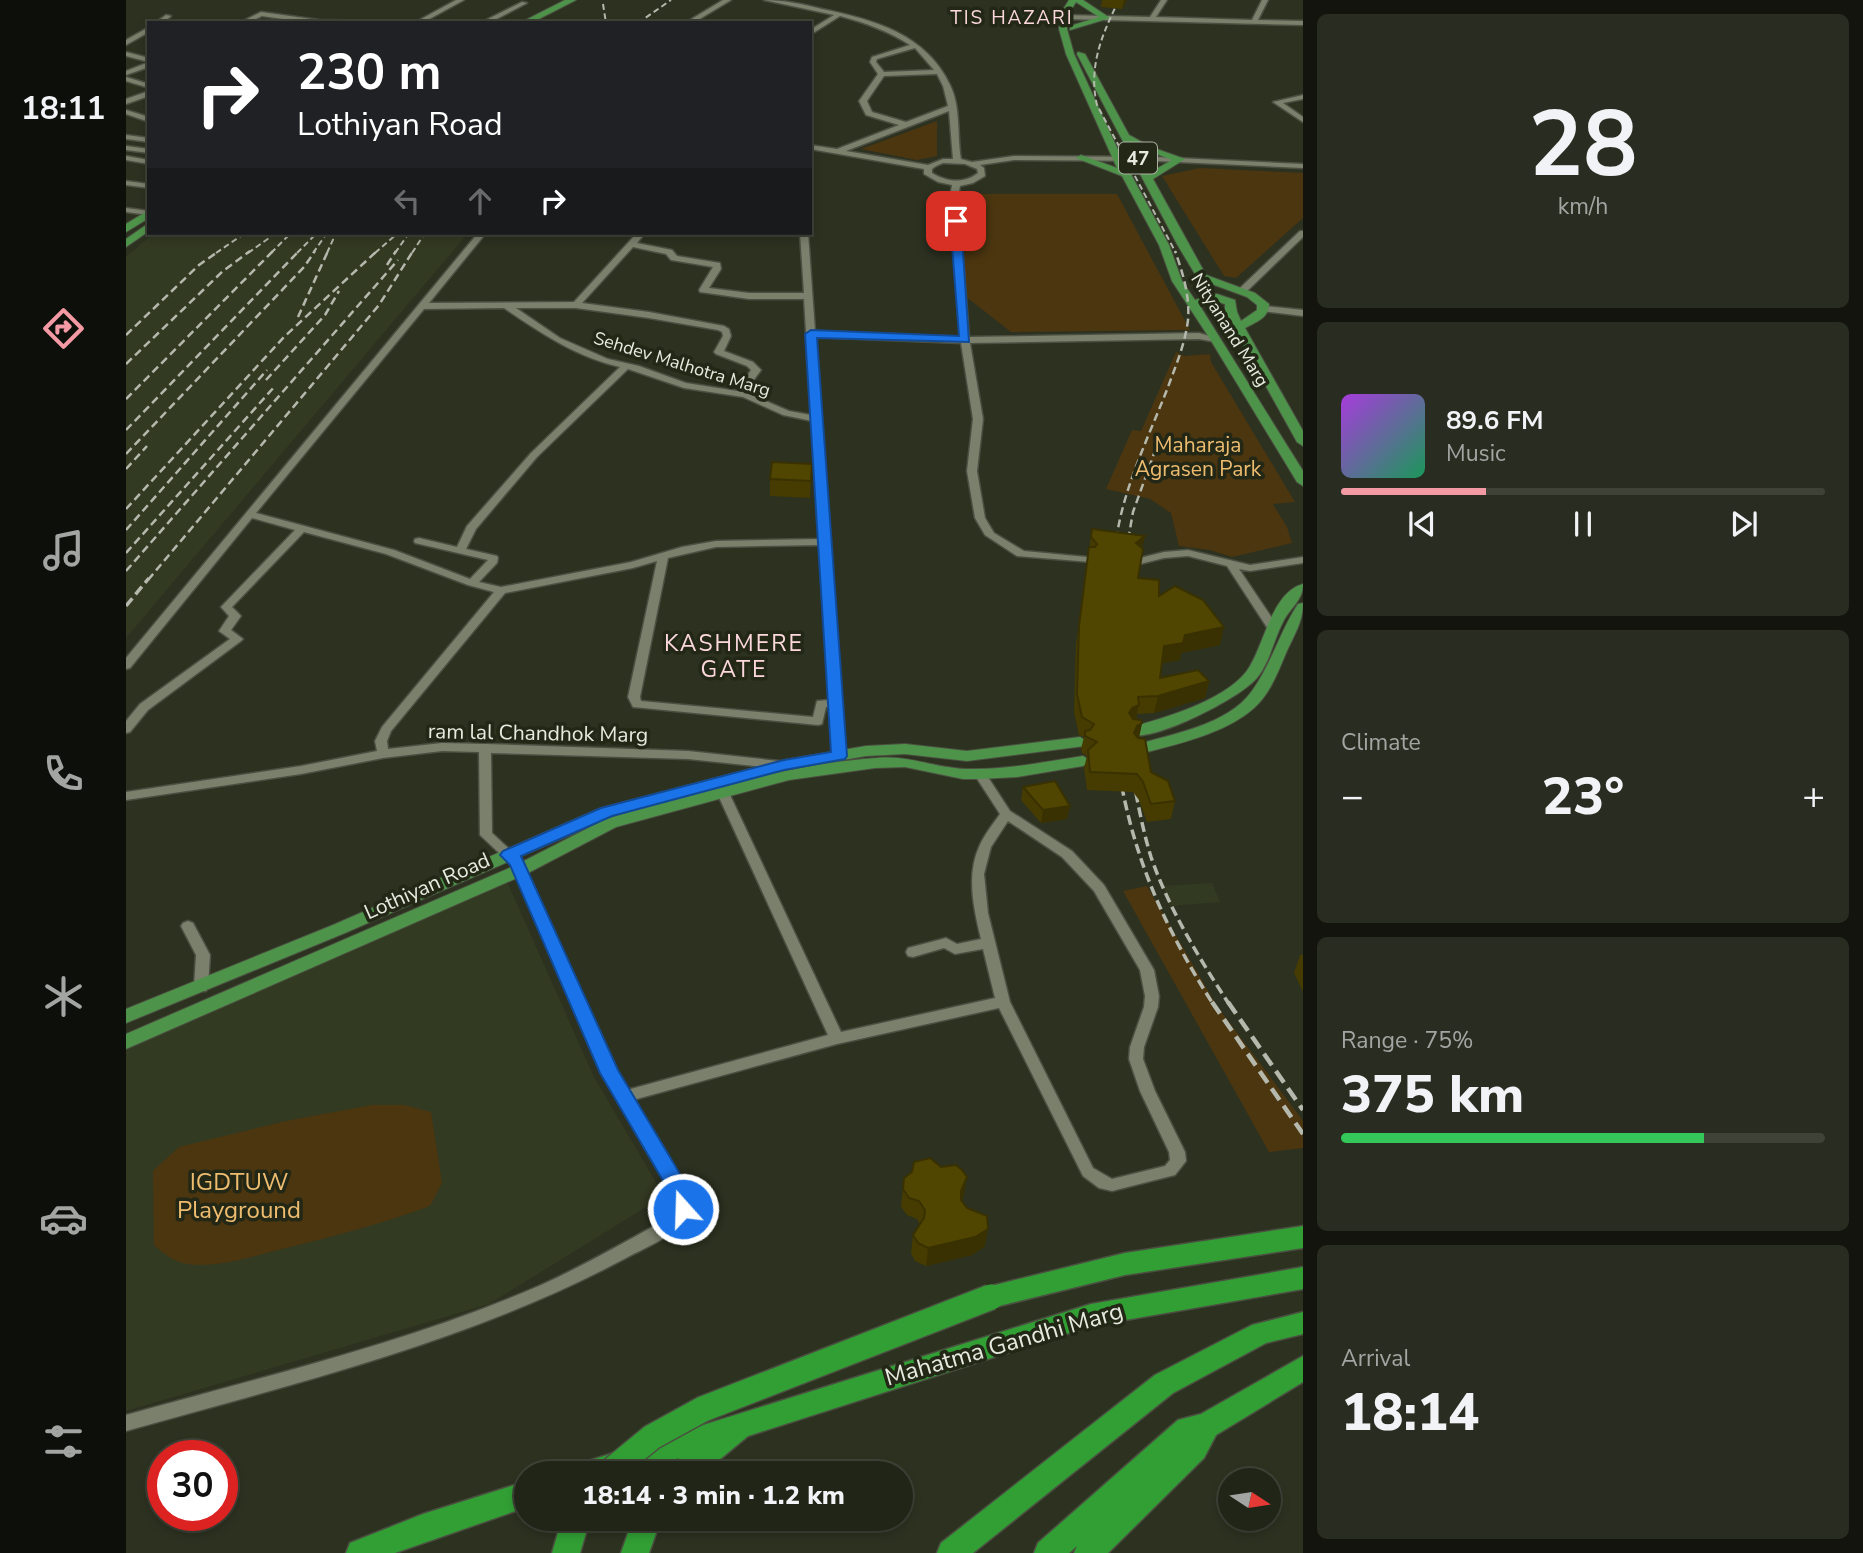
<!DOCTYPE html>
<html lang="en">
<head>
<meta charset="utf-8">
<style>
  :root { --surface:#212518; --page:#292d21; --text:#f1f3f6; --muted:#a2a5a2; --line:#3e4237; --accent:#f49aa5 }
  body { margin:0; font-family:"Nunito Sans",sans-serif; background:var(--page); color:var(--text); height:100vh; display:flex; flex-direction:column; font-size:26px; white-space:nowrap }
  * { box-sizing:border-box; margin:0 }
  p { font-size:23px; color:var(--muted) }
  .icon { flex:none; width:38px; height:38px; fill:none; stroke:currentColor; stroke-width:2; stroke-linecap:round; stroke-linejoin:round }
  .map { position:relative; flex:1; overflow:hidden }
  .drawer { display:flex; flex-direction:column; gap:14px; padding:14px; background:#12140d; width:560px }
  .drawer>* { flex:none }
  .top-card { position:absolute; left:21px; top:21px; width:665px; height:214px; border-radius:0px; box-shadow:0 4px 10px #0003,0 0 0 2px var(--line); background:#202124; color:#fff; overflow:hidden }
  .needle { width:46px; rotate:102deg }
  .buttons { position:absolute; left:1092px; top:1468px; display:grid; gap:14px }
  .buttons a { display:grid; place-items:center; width:63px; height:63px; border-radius:50%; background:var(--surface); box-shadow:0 4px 10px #0003,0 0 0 2px var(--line); font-size:35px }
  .speed { position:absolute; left:21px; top:1440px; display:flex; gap:14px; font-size:35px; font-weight:700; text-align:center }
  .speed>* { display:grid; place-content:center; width:91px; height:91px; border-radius:50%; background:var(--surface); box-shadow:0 4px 10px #0003,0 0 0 2px var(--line); line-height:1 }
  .speed .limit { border:10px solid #d22; background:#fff; color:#111 }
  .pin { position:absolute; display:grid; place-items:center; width:60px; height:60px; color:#fff; margin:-30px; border-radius:14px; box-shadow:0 4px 10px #0006 }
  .me { position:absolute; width:77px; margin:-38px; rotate:340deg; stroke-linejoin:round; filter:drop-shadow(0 0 5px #0008) }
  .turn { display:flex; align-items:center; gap:24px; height:147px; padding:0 35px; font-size:32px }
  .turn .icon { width:91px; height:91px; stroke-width:2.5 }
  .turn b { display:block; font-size:49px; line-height:60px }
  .lanes { display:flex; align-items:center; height:66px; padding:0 35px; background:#0003; justify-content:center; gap:35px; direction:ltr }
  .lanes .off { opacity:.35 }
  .big { font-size:52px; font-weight:800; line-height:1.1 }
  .drawer .card { flex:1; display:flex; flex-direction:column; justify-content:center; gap:10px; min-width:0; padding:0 24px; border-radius:10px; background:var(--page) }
  .drawer .dial { align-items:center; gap:0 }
  .dial b { font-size:91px; line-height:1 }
  .song { display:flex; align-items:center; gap:21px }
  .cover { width:84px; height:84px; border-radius:10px; background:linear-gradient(135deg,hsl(280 70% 55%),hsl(150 70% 35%)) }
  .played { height:7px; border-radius:4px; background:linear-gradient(90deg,var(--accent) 30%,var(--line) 30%) }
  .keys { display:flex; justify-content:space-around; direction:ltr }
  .heat { display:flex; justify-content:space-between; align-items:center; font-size:38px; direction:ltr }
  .charge { height:10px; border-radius:5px; background:linear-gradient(90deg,#34c759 75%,var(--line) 0) }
  .trip { position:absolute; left:388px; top:1461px; width:399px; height:70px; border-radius:35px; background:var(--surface); box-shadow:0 4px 10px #0003,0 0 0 2px var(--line); font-weight:800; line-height:70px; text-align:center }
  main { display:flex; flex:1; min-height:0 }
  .menu { display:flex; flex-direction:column; width:126px; justify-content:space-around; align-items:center; background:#0d0f0a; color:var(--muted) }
  .menu .icon { width:49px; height:49px }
  .menu .active { color:var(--accent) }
  .menu b { font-size:32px; color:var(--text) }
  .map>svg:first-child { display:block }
</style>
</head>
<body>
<main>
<nav class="menu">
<b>18:11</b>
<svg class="icon active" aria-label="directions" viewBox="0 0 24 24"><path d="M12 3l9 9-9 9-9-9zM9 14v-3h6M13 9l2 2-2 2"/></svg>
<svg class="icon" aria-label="music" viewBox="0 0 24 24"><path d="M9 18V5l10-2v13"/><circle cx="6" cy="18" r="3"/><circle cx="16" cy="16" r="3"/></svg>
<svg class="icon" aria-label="phone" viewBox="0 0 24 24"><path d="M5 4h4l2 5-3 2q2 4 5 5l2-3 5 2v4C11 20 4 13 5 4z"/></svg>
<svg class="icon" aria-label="climate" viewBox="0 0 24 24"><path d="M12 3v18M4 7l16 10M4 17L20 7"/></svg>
<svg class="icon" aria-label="car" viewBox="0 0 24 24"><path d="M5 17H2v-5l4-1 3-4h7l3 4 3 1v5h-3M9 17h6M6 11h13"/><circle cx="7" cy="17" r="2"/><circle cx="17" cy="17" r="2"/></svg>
<svg class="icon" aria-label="filters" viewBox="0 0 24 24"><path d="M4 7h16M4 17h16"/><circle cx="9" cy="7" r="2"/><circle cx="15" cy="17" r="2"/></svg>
</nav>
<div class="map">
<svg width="1177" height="1553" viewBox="0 0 1177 1553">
  <rect width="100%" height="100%" fill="#2c3120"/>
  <path fill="#333a22" d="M28,233H342L0,638V257Z
    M380,879L468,1077L538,1196L363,1304L0,1411V1050Z
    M1086,883L1094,902L1044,906L1037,886Z"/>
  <path fill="#4c3610" d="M811,121V156L791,160L735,149Z
    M1074,168L1177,173V218L1110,278L1098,276L1036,176Z
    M840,194H991L1064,330L885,332L839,296L836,198Z
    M1050,352L1058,356L1084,354L1085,362L1169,502L1147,504L1161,527L1166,543L1106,557L1084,550L1053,546L1045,513L1024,499L980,489L1006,430L1015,431Z
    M1021,886L1091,1006L1177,1121V1148L1143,1152L997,891Z
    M246,1105H278L305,1112L316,1183L304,1206C252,1225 198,1239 144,1252C122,1258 94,1266 70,1265C52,1264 41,1257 28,1245L27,1171L53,1147L160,1121Z"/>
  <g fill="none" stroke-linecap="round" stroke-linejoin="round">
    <defs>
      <path id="minor" d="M330,0H338L296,23H288Z
        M597,0H605L567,23H559Z
        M638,0C657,0 677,4 696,9C749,20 800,34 824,85C835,107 831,135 835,159L846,162L888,156L1030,157L1177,164V168L1030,161L888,160L854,165L858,168L859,176L847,183L834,186L832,197L843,337L1073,333L1094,339L1090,342L1073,339L844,343L857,419L851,471L859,518L868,533L898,551L961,557L966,560L965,562L891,556L859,535L849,518L841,471L847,419L835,343L689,337L719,756L717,759L713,760L707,756L704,707H700L696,724L692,725L507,707L502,697L531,561L507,568L379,593L265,731L261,741L262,749L316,743L359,744L562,751L662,762L664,765L658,769L562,759L365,753L366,833L397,862L489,1071L501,1090L702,1035L592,795L598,791L604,795L715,1032L869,998L857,949L829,954L818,948L787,957L782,956L780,952L782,948L820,938L831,944L855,939C848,910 840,876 853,847C858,835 867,824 874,814L848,774L850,771H858L884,811L946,851L978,885L1028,970L1033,996L1032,1007L1018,1047L1017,1059L1029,1091L1059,1152L1060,1161L1049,1175L986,1191L973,1188L957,1176L873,1008L711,1044L507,1100C519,1120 566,1186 563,1206C559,1234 521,1246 500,1258C343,1342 170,1383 0,1431V1415C139,1376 282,1343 415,1285C457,1266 497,1243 537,1221C548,1211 550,1204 546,1191L476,1073L386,865L354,835L353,752L316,751L257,758L175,774L0,800V792L175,766L251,751L249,741L256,727L368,592L342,585L260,554L178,532L106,607L115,616L105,630L117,639L115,641L22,710L4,732L0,733V721L14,704L104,639L93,631L103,616L95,607L169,530L126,518L4,668L0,669V658L352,233H360L303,303L448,302L511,233H519L511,243L546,250L551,256L594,263L595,269L583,288L623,293H678L674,233H682L689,331L834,337L824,197L826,185L812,182L798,174V169L684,149V145L711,149L773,125L740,115L733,101L752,74L744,62L746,57L784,45C762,31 740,23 714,16L684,35V30L708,15ZM789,48L808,70L758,72L750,62L751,59ZM811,74L817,86L822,106L780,122L746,112L741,101L758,76ZM823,111L827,159H817L802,165L720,151ZM817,163L839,164L851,169L852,173C838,184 821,182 806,173V169L810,166ZM507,247L540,254L545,260L587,267L573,290L574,292L623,299H678L685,415L663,411L619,392L635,370L627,362L598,351L605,336L603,329L598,326L523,312L456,303ZM378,308C415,333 450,357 494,367L405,453L341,526L331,547L293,538L289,539L288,541L289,543L362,560L344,579L268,550L130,513L298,309ZM390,308H450L523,318L592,330L596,332L597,336L588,352L590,354L621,366L625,370L611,391L560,383L513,366L482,359L434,338ZM502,369L558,388L617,397L657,415L686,421L693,539L590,541L556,547L505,562L375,587L353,582L371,563L372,558L371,556L340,549L350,529L411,457ZM694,545L703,700L691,701L687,717L515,701L514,697L542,558L590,547ZM882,821L936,857L968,891L1014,970L1019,996L1018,1007L1004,1047L1003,1059L1014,1091L1043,1152L1044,1160L1039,1166L986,1179L967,1168L884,1002L862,913L858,874L865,847Z
        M1035,0H1041L1030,17L1126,20L1136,0H1142L1132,20L1177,21V25L938,19L935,17L938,15L1024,17Z
        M396,2L401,3L363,23H354Z
        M135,12L193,20L244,21L247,23H184L136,16L122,23H113Z
        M40,15L45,16L37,23H29Z
        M23,27V32L0,45V40Z
        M0,52L23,58V62L0,56Z
        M23,62V67L0,75V71Z
        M0,77L23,84V88L0,81Z
        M23,91V96L0,104V99Z
        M1177,95V99L1157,103L1177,117V122L1147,102Z
        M0,110L23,117V122L0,114Z
        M0,135L23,138V142L0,139Z
        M0,146L23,149V153L0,150Z
        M0,156L23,160V164L0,160Z
        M0,181L23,184V188L0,185Z
        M0,208L23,211V215L0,212Z
        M1174,231H1177V237L1119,293H1113V289Z
        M1138,306L1177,310V316L1135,311V307Z
        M1062,550L1124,565L1177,557V563L1124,571L1113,569L1152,627L1150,629H1142L1101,566L1062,556L1038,558L1014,564L1009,561L1010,559L1038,552Z
        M62,921L67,923L84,955L82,987L80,991H70L68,987L70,955L55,926L57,923Z"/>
      <path id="major" d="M439,0H450L405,23H394Z
        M943,0H957L984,18L944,30V26L973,17L950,2L943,13L941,29L948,54L993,152L1043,245L1056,281L1069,300L1091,294L1109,300L1111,312L1115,321L1131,310V305L1121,297L1072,279L1051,244L951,54L952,52L959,54L1003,135L1025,147L1059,159L1027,179L1080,275L1129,293L1143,304C1143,318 1130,322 1119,328L1177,431V446L1171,442L1107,327L1099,312V304L1086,301L1074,306L1177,471V486L1171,482L1084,339L1046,281L1033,245L996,176L950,158L955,155L991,168L940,54L933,29L935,13ZM1008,145L1046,160L1023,173Z
        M23,210V218L0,232V224Z
        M23,223V231L0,247V239Z
        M1177,584C1177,600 1166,606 1158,620C1148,638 1144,663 1130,679C1112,699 1030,741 1005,735L1002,731L1005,727C1039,718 1097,701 1120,672C1138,649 1144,593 1177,584Z
        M1177,603C1177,622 1168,635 1160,653C1152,672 1144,694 1128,708C1099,734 1051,744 1014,754L1009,753L1006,749L1009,745C1046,734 1102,725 1126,691C1145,665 1154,631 1172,604Z
        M954,737L962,742L959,746L841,761L779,754L740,756L658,770L486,816L480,819C568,794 659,764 751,758C783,755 809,768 840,769C880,770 918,762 957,756L965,761L957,766L891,777L854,779H837L779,767L749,768L663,780L490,827L400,874L0,1049V1034L388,866L478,820L219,933L0,1023V1009L207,925L475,808L658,760L740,746L779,744L841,751Z"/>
      <path id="highway" d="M1177,1226V1248L999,1275L865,1308L856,1305L852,1297L856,1289L865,1286L999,1253Z
        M1177,1267V1289L965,1326L622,1436L576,1474H540L544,1465L553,1458L505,1474H448L452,1465L462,1461L965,1304Z
        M1177,1312V1334L1140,1343L1047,1393L847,1553H811L815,1543L1029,1375L1126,1325Z
        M1177,1356V1382L1090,1435L1078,1458L982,1553H948L951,1546L943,1553H908L912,1543L1052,1420L1075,1414Z
        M401,1481V1507L269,1553H220L224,1543L234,1539L297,1514Z
        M436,1519H464L454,1553H426Z
        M507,1519H535L523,1553H495Z"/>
    </defs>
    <use href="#minor" stroke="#4b4f41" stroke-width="3"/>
    <use href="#major" stroke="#4b4f41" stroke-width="2"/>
    <use href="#highway" stroke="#4b4f41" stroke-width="3"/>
    <use href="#minor" fill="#7a806c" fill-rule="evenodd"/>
    <use href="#major" fill="#4e934a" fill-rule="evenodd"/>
    <use href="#highway" fill="#319f34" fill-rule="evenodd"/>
    <path stroke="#b5b9ad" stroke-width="2" stroke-dasharray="6 3.5" stroke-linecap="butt" d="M993,0C976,34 962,67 971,105L1050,253
      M477,4L480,23
      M512,23L545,0
      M90,253L119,233
      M122,253L150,233
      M145,253L165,233
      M171,253L191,233
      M187,253L201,233
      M201,253L210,233
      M249,253L272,233
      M269,253L283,233
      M286,253L299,233"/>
    <path stroke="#b5b9ad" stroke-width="2.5" stroke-dasharray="8 4.5" stroke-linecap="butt" d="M261,265L270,251
      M172,317L202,251
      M0,335L73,265L93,251
      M0,364L97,271L124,251
      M140,380L199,315L213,291
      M0,399L147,251
      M0,430L173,251
      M0,454L178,267L189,251
      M0,469L21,446
      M0,509L158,337L251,251
      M0,530L141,370
      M989,552C993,496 1022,439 1042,387C1050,365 1059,344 1062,320C1064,297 1057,273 1049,251
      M1000,552L1007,512L1030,448
      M0,553L149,386
      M0,571L272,260
      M22,580L253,305L287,251"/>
    <path stroke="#b5b9ad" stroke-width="3.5" stroke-dasharray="10 5" stroke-linecap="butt" d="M0,606L23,578
      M993,771C1008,860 1039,928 1087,1004
      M1007,778C1012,804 1017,831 1025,857C1043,909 1073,958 1103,1004"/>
    <path stroke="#b5b9ad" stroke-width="4.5" stroke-dasharray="14 7" stroke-linecap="butt" d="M1086,1002L1177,1134
      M1102,1002L1177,1110"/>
    <defs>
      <path id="highway-bridge" d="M481,1474L526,1437L577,1409L865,1297"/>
    </defs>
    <use href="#highway-bridge" stroke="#4b4f41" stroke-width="28" stroke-linecap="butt"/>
    <use href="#highway-bridge" stroke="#319f34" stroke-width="25"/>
  </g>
  <path fill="#463c01" d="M976,0H1001L996,9L975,7Z
    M686,464L684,498L644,496V479Z
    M966,529L1016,549L1012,578L1094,645L1055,653L1054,660L1036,663L1034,678L1083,681L1079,698L1028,713L1011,714L1010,719L1016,723L1013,738L1025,772L1049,801L1045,819L1021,822L1013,800L1007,792L961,790L958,768L961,756L956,753L955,749L958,737L953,735L948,712L950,644Z
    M897,787L944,806L941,819L915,823L895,800Z
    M1174,955H1177V992L1168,973Z
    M778,1178L838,1195L836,1200L859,1246L846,1255L800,1266L789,1261L785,1253L787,1235L794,1224L791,1219L781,1215L775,1207Z"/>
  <path fill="#393101" d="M998,0H1001L996,9Z
    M1019,536L1015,553L1010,543Z
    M1098,627L1094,645L1055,653L1054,660L1034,664L1038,646L1059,635Z
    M1083,681L1079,698L1028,713L1032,696Z
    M1013,705L1009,723L1003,713L1006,708Z
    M1016,723L1012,741L1008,733L1011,726Z
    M944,806L941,819L915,823L917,810Z
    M841,1177L838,1195L832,1209L835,1191Z
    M862,1229L859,1246L846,1255L800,1266L802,1248Z"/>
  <path fill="#514601" stroke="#393101" stroke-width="2" d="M646,462L686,464L685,481L644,479Z
    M966,529L1019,536L1010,543L1017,549L1012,578L1033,580V596L1049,586L1077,600L1098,627L1059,635L1057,643L1038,646L1034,678L1072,670L1083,681L1032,696L1012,697L1013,705L1006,708L1003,713L1007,719L1015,720L1016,723L1011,726L1008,733L1012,738L1019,739L1025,772L1042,781L1049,801L1025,804L1017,782L1011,774L964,772L962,750L971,742L959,736V731L964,730L968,724L956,717L951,694L953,626L963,547H969L971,544L965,537Z
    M929,781L944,806L917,810L897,787Z
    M804,1158L815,1167L830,1165L836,1170L841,1177L835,1191V1200L841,1208L861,1216L862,1229L849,1237L802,1248L792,1243L787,1235L798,1218L799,1210L793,1201L783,1198L777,1189L778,1178L786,1172L788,1162Z"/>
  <path fill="#1a73e8" stroke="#114b97" stroke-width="2" d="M830,218L835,221L843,342L691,338L721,756L719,759L658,770L486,816L395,856L492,1070L563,1189L567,1209L564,1215L557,1217L550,1215L543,1191L474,1073L384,865L374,855L377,851L475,808L658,760L705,752L679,334L685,330L833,336L824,221Z"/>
  <g text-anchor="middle" stroke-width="7" stroke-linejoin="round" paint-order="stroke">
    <g font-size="18" fill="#e6eadf" stroke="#222716">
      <text transform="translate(1104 330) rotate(58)" y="6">Nityanand Marg</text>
      <text transform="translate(556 364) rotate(17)" y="6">Sehdev Malhotra Marg</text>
    </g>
    <g font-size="19" letter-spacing="2" fill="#fcd8dc" stroke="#222716">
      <text x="886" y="24">TIS HAZARI</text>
    </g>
    <rect fill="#222716" stroke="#abb0a3" stroke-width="2" x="993" y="142.5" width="38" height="31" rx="5"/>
    <g font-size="19" font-weight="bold" fill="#e6eadf">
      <text x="1012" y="165">47</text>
    </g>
    <g font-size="21" fill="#eebc6f" stroke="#222716">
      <text x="1072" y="452">Maharaja<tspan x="1072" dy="24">Agrasen Park</tspan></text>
    </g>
    <g font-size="21" fill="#e6eadf" stroke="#222716">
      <text transform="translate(412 733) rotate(1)" y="7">ram lal Chandhok Marg</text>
      <text transform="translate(301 886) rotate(-24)" y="7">Lothiyan Road</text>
    </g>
    <g font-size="23" letter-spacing="2" fill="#fcd8dc" stroke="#222716">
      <text x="608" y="651">KASHMERE<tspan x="608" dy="26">GATE</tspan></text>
    </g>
    <g font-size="24" fill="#eebc6f" stroke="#222716">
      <text x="113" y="1190">IGDTUW<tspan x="113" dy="28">Playground</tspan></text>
    </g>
    <g font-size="24" fill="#e6eadf" stroke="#222716">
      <text transform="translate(878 1344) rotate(-16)" y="8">Mahatma Gandhi Marg</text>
    </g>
  </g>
</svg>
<div class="buttons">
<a><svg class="needle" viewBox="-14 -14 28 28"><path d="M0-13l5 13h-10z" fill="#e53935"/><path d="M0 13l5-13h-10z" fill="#a2a5a2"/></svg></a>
</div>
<div class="speed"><div class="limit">30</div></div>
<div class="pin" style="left:830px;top:221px;background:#d93025"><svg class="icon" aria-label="arrive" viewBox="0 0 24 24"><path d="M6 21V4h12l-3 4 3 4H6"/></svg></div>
<svg class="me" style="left:557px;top:1209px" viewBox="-20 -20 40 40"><circle r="17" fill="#1a73e8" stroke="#fff" stroke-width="3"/><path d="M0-11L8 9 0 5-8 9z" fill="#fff"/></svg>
<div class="trip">18:14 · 3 min · 1.2 km</div>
<div class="top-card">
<div class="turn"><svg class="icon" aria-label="right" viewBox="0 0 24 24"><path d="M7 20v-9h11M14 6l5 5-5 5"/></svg><div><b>230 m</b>Lothiyan Road</div></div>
<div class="lanes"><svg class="icon off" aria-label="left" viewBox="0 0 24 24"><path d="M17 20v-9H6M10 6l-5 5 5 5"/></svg><svg class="icon off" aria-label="ahead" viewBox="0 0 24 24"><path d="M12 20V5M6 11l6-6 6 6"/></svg><svg class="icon" aria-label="right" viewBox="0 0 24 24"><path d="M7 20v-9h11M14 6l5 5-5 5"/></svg></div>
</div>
</div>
<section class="drawer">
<div class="card dial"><b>28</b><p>km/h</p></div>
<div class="card">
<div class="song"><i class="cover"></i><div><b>89.6 FM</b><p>Music</p></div></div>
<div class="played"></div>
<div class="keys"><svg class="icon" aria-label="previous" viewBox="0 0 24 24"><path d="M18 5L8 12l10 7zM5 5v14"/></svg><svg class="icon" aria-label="pause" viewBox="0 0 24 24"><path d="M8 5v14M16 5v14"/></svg><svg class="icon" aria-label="next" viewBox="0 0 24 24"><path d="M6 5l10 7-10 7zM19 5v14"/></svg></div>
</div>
<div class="card"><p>Climate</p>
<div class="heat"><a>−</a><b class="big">23°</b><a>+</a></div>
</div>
<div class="card"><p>Range · 75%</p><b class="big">375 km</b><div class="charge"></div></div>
<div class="card"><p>Arrival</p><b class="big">18:14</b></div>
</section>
</main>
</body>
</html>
